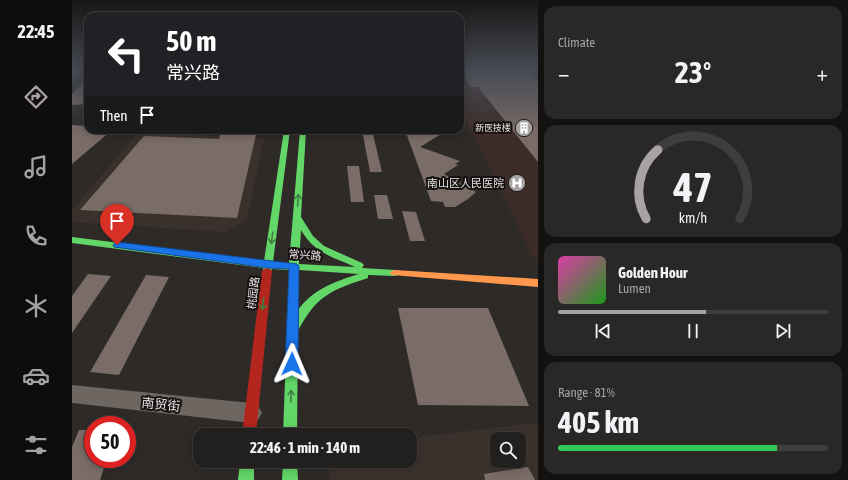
<!DOCTYPE html>
<html lang="en">
<head>
<meta charset="utf-8">
<style>
  :root { --surface:#22201e; --page:#2a2827; --text:#f1f3f6; --muted:#a2a3a4; --line:#3f3e3c; --accent:#a7a3a2 }
  body { margin:0; font-family:"Asap Condensed","Noto Sans SC",sans-serif; background:var(--page); color:var(--text); height:100vh; display:flex; flex-direction:column; font-size:15px; white-space:nowrap }
  * { box-sizing:border-box; margin:0 }
  p { font-size:13px; color:var(--muted) }
  .icon { flex:none; width:22px; height:22px; fill:none; stroke:currentColor; stroke-width:2; stroke-linecap:round; stroke-linejoin:round }
  .map { position:relative; flex:1; overflow:hidden }
  .details { display:flex; flex-direction:column; gap:6px; padding:6px; background:#131210; width:310px }
  .details>* { flex:none }
  .guide { position:absolute; left:12px; top:12px; width:380px; height:122px; border-radius:12px; box-shadow:0 2px 10px #0003,0 0 0 1px var(--line); background:#202124; color:#fff; overflow:hidden }
  .tools { position:absolute; left:418px; top:432px; display:grid; gap:8px }
  .tools a { display:grid; place-items:center; width:36px; height:36px; border-radius:8px; background:var(--surface); box-shadow:0 2px 10px #0003,0 0 0 1px var(--line); font-size:20px }
  .speed { position:absolute; left:12px; top:416px; display:flex; gap:8px; font-size:20px; font-weight:700; text-align:center }
  .speed>* { display:grid; place-content:center; width:52px; height:52px; border-radius:50%; background:var(--surface); box-shadow:0 2px 10px #0003,0 0 0 1px var(--line); line-height:1 }
  .speed .limit { border:6px solid #d22; background:#fff; color:#111 }
  .pin { position:absolute; display:grid; place-items:center; width:34px; height:34px; color:#fff; margin:-41px -17px; border-radius:50% 50% 50% 0; rotate:-45deg; box-shadow:0 0 4px #0007 }
  .pin .icon { rotate:45deg }
  .me { position:absolute; width:44px; margin:-22px; rotate:1deg; stroke-linejoin:round; filter:drop-shadow(0 0 3px #0008) }
  .turn { display:flex; align-items:center; gap:14px; height:84px; padding:0 16px; font-size:18px }
  .turn .icon { width:52px; height:52px; stroke-width:2.5 }
  .turn b { display:block; font-size:28px; line-height:34px }
  .then { display:flex; align-items:center; height:38px; padding:0 16px; background:#0003; gap:8px; font-size:15px }
  .big { font-size:30px; font-weight:700; line-height:1.1 }
  .details .tile { flex:1; display:flex; flex-direction:column; justify-content:center; gap:6px; min-width:0; padding:0 14px; border-radius:12px; background:var(--page) }
  .details .dial { align-items:center; gap:0 }
  .dial svg { height:104px; overflow:visible; fill:none; stroke:var(--line); stroke-width:7; stroke-linecap:round; text-anchor:middle }
  .dial text { fill:var(--text); stroke:none }
  .song { display:flex; align-items:center; gap:12px }
  .cover { width:48px; height:48px; border-radius:6px; background:linear-gradient(135deg,hsl(320 70% 55%),hsl(120 70% 35%)) }
  .played { height:4px; border-radius:2px; background:linear-gradient(90deg,var(--accent) 55%,var(--line) 55%) }
  .keys { display:flex; justify-content:space-around; direction:ltr }
  .heat { display:flex; justify-content:space-between; align-items:center; font-size:22px; direction:ltr }
  .charge { height:6px; border-radius:3px; background:linear-gradient(90deg,#34c759 81%,var(--line) 0) }
  .trip { position:absolute; left:121px; top:428px; width:224px; height:40px; border-radius:12px; background:var(--surface); box-shadow:0 2px 10px #0003,0 0 0 1px var(--line); font-weight:700; line-height:40px; text-align:center }
  main { display:flex; flex:1; min-height:0 }
  .dock { display:flex; flex-direction:column; width:72px; justify-content:space-around; align-items:center; background:#0e0d0c; color:var(--muted) }
  .dock .icon { width:28px; height:28px }
  .dock .active { color:var(--accent) }
  .dock b { font-size:18px; color:var(--text) }
  .map>svg:first-child { display:block }
</style>
</head>
<body>
<main>
<nav class="dock">
<b>22:45</b>
<svg class="icon active" aria-label="directions" viewBox="0 0 24 24"><path d="M12 3l9 9-9 9-9-9zM9 14v-3h6M13 9l2 2-2 2"/></svg>
<svg class="icon" aria-label="music" viewBox="0 0 24 24"><path d="M9 18V5l10-2v13"/><circle cx="6" cy="18" r="3"/><circle cx="16" cy="16" r="3"/></svg>
<svg class="icon" aria-label="phone" viewBox="0 0 24 24"><path d="M5 4h4l2 5-3 2q2 4 5 5l2-3 5 2v4C11 20 4 13 5 4z"/></svg>
<svg class="icon" aria-label="climate" viewBox="0 0 24 24"><path d="M12 3v18M4 7l16 10M4 17L20 7"/></svg>
<svg class="icon" aria-label="car" viewBox="0 0 24 24"><path d="M5 17H2v-5l4-1 3-4h7l3 4 3 1v5h-3M9 17h6M6 11h13"/><circle cx="7" cy="17" r="2"/><circle cx="17" cy="17" r="2"/></svg>
<svg class="icon" aria-label="filters" viewBox="0 0 24 24"><path d="M4 7h16M4 17h16"/><circle cx="9" cy="7" r="2"/><circle cx="15" cy="17" r="2"/></svg>
</nav>
<div class="map">
<svg width="466" height="480" viewBox="0 0 466 480">
  <rect width="100%" height="100%" fill="#2d2a28"/>
  <path fill="#3b312c" fill-rule="evenodd" d="M73,133L192,138L175,220L152,232L0,222V210L63,136Z
    M463,423L466,427V480H258L257,461H338V438ZM425,439H447V461H425Z"/>
  <path fill="#3d2c28" d="M388,69H466V258L461,257L388,109Z"/>
  <path fill="#7a6c67" d="M405,69L456,70L466,79V162L406,87H399L388,72Z
    M16,78V104L0,105V94Z
    M0,125L16,126V130H40L0,164Z
    M150,130H185L165,218L8,210L72,136L147,139Z
    M290,130H300L310,172H298Z
    M333,130H376L348,147L388,161L383,164L386,165L372,174L404,192L396,199L383,207H373L371,202L359,201Z
    M275,166H287L292,202H279Z
    M302,195H315L321,219H306Z
    M330,211L344,212L353,241H338Z
    M16,274L39,276L0,333V296Z
    M74,275L97,277L47,375L18,372Z
    M326,308H416L457,406L346,405Z
    M7,430H21V459H35L28,480H0V447Z
    M456,467L463,480H413L412,474Z"/>
  <g fill="none" stroke-linecap="round" stroke-linejoin="round">
    <path fill="#6e6761" fill-rule="evenodd" d="M0,69H6L0,74Z
      M0,385L179,403L186,406L190,413L186,420L179,423L0,403Z"/>
    <path fill="#63d668" fill-rule="evenodd" d="M212,130H218L201,262L217,263L228,130H234L229,217L241,236L252,246L290,263L292,265L290,268L323,270L326,271L328,273L326,275L323,276L296,275V278C259,290 244,296 226,331L225,435H211L217,270L200,269L198,273H192L191,268L0,243V237L192,261ZM229,230C242,253 261,257 283,267L227,264ZM227,270L287,274C264,281 241,289 226,310Z
      M168,461H182V480H166Z
      M211,461H225L226,480H210Z"/>
    <path fill="#ff974d" fill-rule="evenodd" d="M323,270L466,279V287L320,275L318,273L320,271Z"/>
    <path fill="#b3261e" fill-rule="evenodd" d="M195,268L198,269L200,271L184,435H170L190,271L192,269Z"/>
  </g>
  <defs><path id="oneway-shaft" d="M-6 0H5M1.5-3L5.5 0L1.5 3" fill="none" stroke-width="1.6" stroke-linecap="round" stroke-linejoin="round"/></defs>
  <g stroke="#407e41">
    <use href="#oneway-shaft" transform="translate(226 200) rotate(-86)"/>
    <use href="#oneway-shaft" transform="translate(200 238) rotate(98)"/>
    <use href="#oneway-shaft" transform="translate(191 304) rotate(97)"/>
    <use href="#oneway-shaft" transform="translate(219 396) rotate(-89)"/>
  </g>
  <linearGradient id="sky" x2="0" y2="1"><stop stop-color="#191716"/><stop offset="0.51" stop-color="#464a53"/><stop offset="1" stop-color="#464a53" stop-opacity="0"/></linearGradient>
  <rect width="466" height="136" fill="url(#sky)"/>
  <path fill="#1a73e8" stroke="#114b97" d="M45,242L225,264L227,266L226,364L224,367L220,369L215,367L213,364L217,269L196,268L42,247L41,245Z"/>
  <defs>
    <symbol id="building-disc" viewBox="-11 -11 22 22"><circle r="9.5" fill="#a7a3a2" stroke="#151211"/><path d="M-4-6H4V6H1V3H-1V6H-4ZM-2.5-4.3h1.7v1.8h-1.7ZM.8-4.3h1.7v1.8H.8ZM-2.5-1h1.7V.8h-1.7ZM.8-1h1.7V.8H.8Z" fill="#fff"/></symbol>
    <symbol id="hospital-disc" viewBox="-11 -11 22 22"><circle r="9.5" fill="#a7a3a2" stroke="#151211"/><path d="M-5-5h3v3.5h4V-5h3V5h-3V1.5h-4V5h-3Z" fill="#fff"/></symbol>
  </defs>
  <g fill-rule="evenodd">
    <use href="#building-disc" x="442" y="118" width="20" height="20"/>
    <use href="#hospital-disc" x="435" y="173" width="20" height="20"/>
  </g>
  <g text-anchor="middle" stroke-width="4" stroke-linejoin="round" paint-order="stroke">
    <g font-size="9" fill="#e9e4e3" stroke="#151211" text-anchor="end">
      <text x="439" y="131">新医技楼</text>
    </g>
    <g font-size="11" fill="#e9e4e3" stroke="#151211" text-anchor="end">
      <text x="432" y="187">南山区人民医院</text>
    </g>
    <g font-size="11" fill="#e9e4e3" stroke="#151211">
      <text transform="translate(233 255) rotate(4)" y="4">常兴路</text>
      <text transform="translate(181 293) rotate(-83)" y="4">桃园路</text>
    </g>
    <g font-size="13" fill="#e9e4e3" stroke="#151211">
      <text transform="translate(89 404) rotate(6)" y="5">南贸街</text>
    </g>
  </g>
</svg>
<div class="tools">
<a><svg class="icon" aria-label="search" viewBox="0 0 24 24"><circle cx="10" cy="10" r="6"/><path d="M15 15l6 6"/></svg></a>
</div>
<div class="speed"><div class="limit">50</div></div>
<div class="pin" style="left:45px;top:245px;background:#d93025"><svg class="icon" aria-label="arrive" viewBox="0 0 24 24"><path d="M6 21V4h12l-3 4 3 4H6"/></svg></div>
<svg class="me" style="left:220px;top:364px" viewBox="-20 -20 40 40"><path d="M0-17L14 15 0 8-14 15z" fill="#1a73e8" stroke="#fff" stroke-width="4"/></svg>
<div class="trip">22:46 · 1 min · 140 m</div>
<div class="guide">
<div class="turn"><svg class="icon" aria-label="left" viewBox="0 0 24 24"><path d="M17 20v-9H6M10 6l-5 5 5 5"/></svg><div><b>50 m</b>常兴路</div></div>
<div class="then">Then<svg class="icon" aria-label="arrive" viewBox="0 0 24 24"><path d="M6 21V4h12l-3 4 3 4H6"/></svg></div>
</div>
</div>
<section class="details">
<div class="tile"><p>Climate</p>
<div class="heat"><a>−</a><b class="big">23°</b><a>+</a></div>
</div>
<div class="tile dial"><svg viewBox="0 0 100 80">
<path d="M14 69A42 42 0 1 1 86 69"/>
<path d="M14 69A42 42 0 0 1 23 16" stroke="#a7a3a2"/>
<text x="50" y="56" font-size="32" font-weight="700">47</text>
<text x="50" y="72" font-size="11">km/h</text>
</svg></div>
<div class="tile">
<div class="song"><i class="cover"></i><div><b>Golden Hour</b><p>Lumen</p></div></div>
<div class="played"></div>
<div class="keys"><svg class="icon" aria-label="previous" viewBox="0 0 24 24"><path d="M18 5L8 12l10 7zM5 5v14"/></svg><svg class="icon" aria-label="pause" viewBox="0 0 24 24"><path d="M8 5v14M16 5v14"/></svg><svg class="icon" aria-label="next" viewBox="0 0 24 24"><path d="M6 5l10 7-10 7zM19 5v14"/></svg></div>
</div>
<div class="tile"><p>Range · 81%</p><b class="big">405 km</b><div class="charge"></div></div>
</section>
</main>
</body>
</html>
